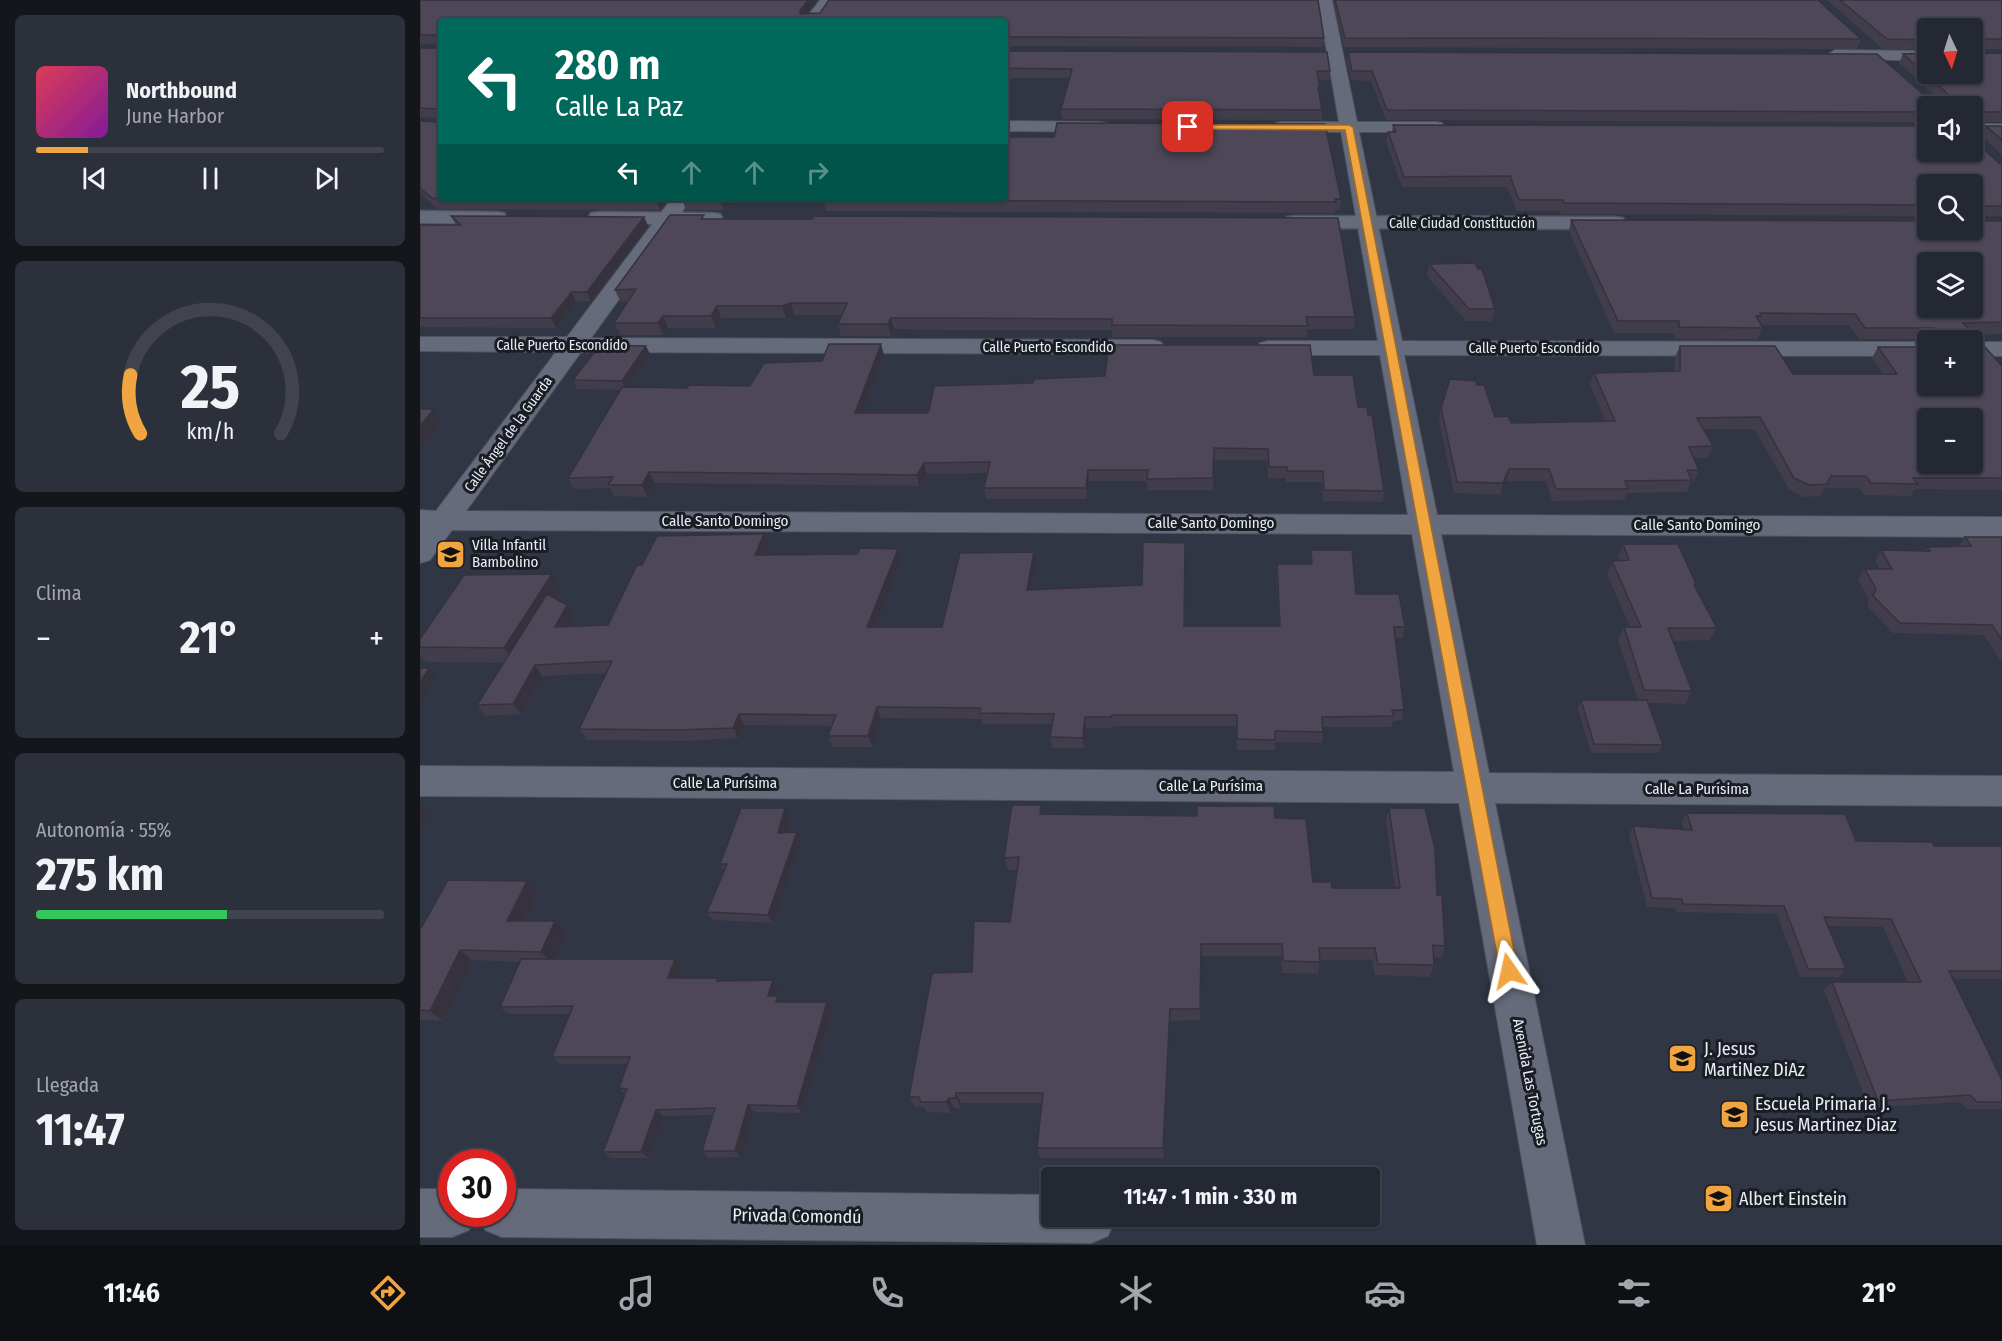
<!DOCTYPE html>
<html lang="es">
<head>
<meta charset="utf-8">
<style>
  :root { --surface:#242833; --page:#2c303b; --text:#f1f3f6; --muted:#a3a6ac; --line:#41444e; --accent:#f1a540 }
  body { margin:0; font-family:"Fira Sans Condensed",sans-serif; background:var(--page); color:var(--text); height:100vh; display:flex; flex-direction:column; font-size:22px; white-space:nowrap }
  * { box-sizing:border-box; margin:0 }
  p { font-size:20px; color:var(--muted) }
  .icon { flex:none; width:33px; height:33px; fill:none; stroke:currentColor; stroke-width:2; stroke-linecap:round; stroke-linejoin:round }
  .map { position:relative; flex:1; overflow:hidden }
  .panel { display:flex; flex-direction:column; gap:15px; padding:15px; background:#14161c; width:420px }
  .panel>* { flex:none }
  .guide { position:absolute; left:18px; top:18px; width:570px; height:183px; border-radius:6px; box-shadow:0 2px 4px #0004,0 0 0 2px var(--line); background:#00695c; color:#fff; overflow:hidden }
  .needle { width:39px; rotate:176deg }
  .controls { position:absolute; left:1497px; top:18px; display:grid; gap:12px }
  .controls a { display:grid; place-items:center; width:66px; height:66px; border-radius:6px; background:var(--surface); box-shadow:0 2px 4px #0004,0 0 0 2px var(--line); font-size:30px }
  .speed { position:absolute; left:18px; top:1149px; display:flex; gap:12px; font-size:30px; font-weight:700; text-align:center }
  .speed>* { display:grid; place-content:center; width:78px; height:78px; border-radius:50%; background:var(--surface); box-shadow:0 2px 4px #0004,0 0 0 2px var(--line); line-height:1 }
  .speed .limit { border:9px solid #d22; background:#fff; color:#111 }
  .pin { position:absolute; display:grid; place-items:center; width:51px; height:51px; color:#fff; margin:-26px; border-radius:12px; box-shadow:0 3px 9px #0006 }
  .me { position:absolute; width:66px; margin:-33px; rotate:349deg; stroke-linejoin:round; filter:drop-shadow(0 0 4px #0008) }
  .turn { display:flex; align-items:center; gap:21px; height:126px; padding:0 18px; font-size:27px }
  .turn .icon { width:78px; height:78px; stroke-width:2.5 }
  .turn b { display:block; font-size:42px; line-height:51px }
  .lanes { display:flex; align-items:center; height:57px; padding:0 18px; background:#0003; justify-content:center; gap:30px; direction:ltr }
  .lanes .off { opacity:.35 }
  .big { font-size:45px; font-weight:700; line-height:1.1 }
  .panel .tile { flex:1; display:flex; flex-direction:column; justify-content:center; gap:9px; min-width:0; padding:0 21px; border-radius:9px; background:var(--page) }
  .panel .dial { align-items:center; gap:0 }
  .dial svg { height:156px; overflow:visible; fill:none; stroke:var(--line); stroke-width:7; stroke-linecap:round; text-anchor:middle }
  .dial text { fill:var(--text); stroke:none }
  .song { display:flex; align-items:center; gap:18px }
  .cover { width:72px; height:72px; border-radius:9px; background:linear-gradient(135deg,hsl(350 70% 55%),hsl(290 70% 35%)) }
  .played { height:6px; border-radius:3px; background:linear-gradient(90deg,var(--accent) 15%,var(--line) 15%) }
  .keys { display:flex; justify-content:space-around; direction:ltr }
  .heat { display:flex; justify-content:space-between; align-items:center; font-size:33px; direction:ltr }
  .charge { height:9px; border-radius:4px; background:linear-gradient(90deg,#34c759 55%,var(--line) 0) }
  .trip { position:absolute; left:621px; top:1167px; width:339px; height:60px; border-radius:6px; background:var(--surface); box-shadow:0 2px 4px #0004,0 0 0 2px var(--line); font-weight:700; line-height:60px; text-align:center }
  .tabs { display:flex; height:96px; justify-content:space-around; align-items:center; background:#0e1014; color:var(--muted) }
  .tabs .icon { width:42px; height:42px }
  .tabs .current { color:var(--accent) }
  .tabs b { font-size:27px; color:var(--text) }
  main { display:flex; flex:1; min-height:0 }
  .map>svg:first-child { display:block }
</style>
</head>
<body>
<main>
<section class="panel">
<div class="tile">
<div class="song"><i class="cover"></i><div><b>Northbound</b><p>June Harbor</p></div></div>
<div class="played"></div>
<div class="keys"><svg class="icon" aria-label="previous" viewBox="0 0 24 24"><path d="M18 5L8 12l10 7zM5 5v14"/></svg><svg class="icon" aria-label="pause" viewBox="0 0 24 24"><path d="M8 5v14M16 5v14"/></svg><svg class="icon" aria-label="next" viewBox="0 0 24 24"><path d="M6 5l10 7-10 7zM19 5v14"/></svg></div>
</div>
<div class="tile dial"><svg viewBox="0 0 100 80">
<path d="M14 69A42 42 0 1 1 86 69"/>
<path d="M14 69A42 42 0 0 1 9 39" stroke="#f1a540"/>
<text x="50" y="56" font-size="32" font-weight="700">25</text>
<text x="50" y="72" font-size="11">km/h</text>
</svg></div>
<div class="tile"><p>Clima</p>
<div class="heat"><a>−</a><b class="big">21°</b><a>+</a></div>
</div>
<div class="tile"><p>Autonomía · 55%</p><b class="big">275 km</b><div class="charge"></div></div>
<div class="tile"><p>Llegada</p><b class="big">11:47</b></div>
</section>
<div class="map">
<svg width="1582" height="1245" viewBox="0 0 1582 1245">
  <rect width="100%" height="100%" fill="#303644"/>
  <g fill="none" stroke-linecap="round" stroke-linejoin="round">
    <defs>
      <path id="minor" d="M400,0H415L400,21H384Z
        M898,0H912L937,122H1016L1022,123L1025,127L1022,131L1016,132H939L982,341L1508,342V356L984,355L1017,515L1582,517V537L1021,534L1069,773L1582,776V806L1075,803L1165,1245H1117L1039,803L0,796V766L1034,772L992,534L32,530L10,560L0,563V510L16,511L136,352L0,351V337H147L252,198H272L171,338L733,340L741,342L745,347L741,352L733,354L161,352L46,511L988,515L960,355H848L840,353L836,348L840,343L848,341H958L921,132H862L856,131L853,127L856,123L862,122H919Z
        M1415,50L1508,51V61L1409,58L1407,55Z
        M585,121L680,122L686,123L689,127L686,131L680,132L585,131Z
        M1552,124H1582V134H1552Z
        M1552,342H1582V356H1552Z
        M0,1189H32V1214H56L49,1230L32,1237H0Z
        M82,1189L632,1195V1216H694L695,1219L688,1236L671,1243L82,1237L65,1230L58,1214H82Z"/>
      <path id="tertiary" d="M0,211L76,212L84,213L87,218L84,223L76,224L0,223Z
        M179,212L292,213L300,214L303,219L300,224L292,225L171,223L168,218L171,213Z
        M875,216L1195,217L1203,218L1206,223L1203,228L1195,229L875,228L867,227L864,222L867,217Z"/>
    </defs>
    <use href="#minor" stroke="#4e535f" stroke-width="2"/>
    <use href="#tertiary" stroke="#4e535f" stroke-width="3"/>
    <use href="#minor" fill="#656b7b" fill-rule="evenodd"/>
    <use href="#tertiary" fill="#656b7b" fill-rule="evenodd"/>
  </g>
  <path fill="#423d4b" d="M0,0H397L387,14L400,13L409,0H898L904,38L903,47L585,46V21H21V198H250L240,210L17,209L0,193V121L17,122V118L0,117V48H18V44H0Z
    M913,0H1398L1441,39L1437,49L924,47Z
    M1407,0H1582V49H1554V52L1557,54L1582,53V122H1555L1556,142L1579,163L1582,164V216H1556V221H1582V334H1553L1557,346L1582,366V490L1495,489L1491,496L1444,495L1439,488H1405L1400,496L1383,497L1369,489L1334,429H1283L1293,446L1288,458H1274L1279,470L1274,481H1271L1267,492L1207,493L1204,500L1132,501L1126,481H1086L1080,495L1034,493L1019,420L1021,408L1057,385L1075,417L1091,423L1186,422L1170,385L1174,373L1255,371V357L1260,346L1373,374H1463L1452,358L1458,347L1508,386L1552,340L1439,339L1429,325H1341L1343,328L1338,339H1255V333H1194L1149,231L1151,220L1552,230L1508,184V216L1141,214L1140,211H1097L1087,187H982L966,142L968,132H972L973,125L1552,152L1508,106V122L966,120L951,81L931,80L927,61L928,52L1511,101L1519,99L1479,63L1483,54L1552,74L1508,28V49H1463Z
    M585,51L910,71L909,80H899L900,88V98L902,110V120L642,119L641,109L649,78H585Z
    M1566,126H1582V155L1561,136Z
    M263,198H315L304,210H266L262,199Z
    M921,199L920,210H915V213L406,211L403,200Z
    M31,216L224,217L228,226L171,301L156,302L136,328L0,327V225H36Z
    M285,219L935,317L934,329H887V337H692V330H523L474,329L471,336H421L418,324L422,315H374L366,318H301L296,328H248L243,335H200L194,323L209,301H200L195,290Z
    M1009,264L1075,309L1072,321H1046L1007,276Z
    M230,354L208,387L267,388L330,386L402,361L464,355L442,413H507L894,375L938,407L964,491L963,502L903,501L902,482H866V478L848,479L847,460H794L793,490H727V481H669L667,499H566L564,488L568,473L507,474L499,486L235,483L227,497L194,496L190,488L154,489L148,478L200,390L157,389L153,380Z
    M344,534L349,545L345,555L481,560L455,627H522L616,563L611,590L722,585L765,554L764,626H859L856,575L857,564H890L891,550L936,594L985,627L983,638H975L984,710L982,720L973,721L971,727H903L902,743L855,742V750H817V726H693V728H666L664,748H632L630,737L632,724H562L561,719L461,718L452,747H413L408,736L412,726L324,725L318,738L264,741L167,740L159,729L187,673L122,676L101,714L65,716L57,705L84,663L6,662L0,654V639L141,589L135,598L154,616L148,627L188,625L222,565Z
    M1545,537H1582V660H1580L1564,635L1473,633L1447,606L1449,600L1438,579L1445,569H1460L1455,561L1461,550H1504L1507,547L1539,546Z
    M1203,544L1276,584L1275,587L1297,628L1290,640L1253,641L1272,691L1265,704L1228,703L1243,745L1238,753H1171L1158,709L1161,700H1218L1198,640L1204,627H1210L1187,574L1192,561H1199L1198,557Z
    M969,808L1017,895L1025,946L1021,958L1013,957L1014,965L1010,977L955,975L952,960H900L898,974L862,973L861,956H781L780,1020L750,1021L744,1158H620L617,1148L622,1103H541V1108H534L531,1113L507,1112L504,1107H495L489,1097L552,972L590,922L597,870H588L584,858L623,814L855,818L893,882L912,888H975L966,821Z
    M1267,813L1436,841L1514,846H1582V979H1533L1582,1080V1109H1547L1540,1102L1449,1108L1404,990L1412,982H1488L1463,927L1408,926L1426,969L1419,977H1380L1357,914L1257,912L1256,908L1227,907L1209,835L1213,826L1264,829L1261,822Z
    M370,817L365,833L382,840L353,923L293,920L287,912L304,871L300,864Z
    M117,893L103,921L146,932L133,959L262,967L257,978H298L301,981L358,988L356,996L363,1002L412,1010L382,1113L334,1112L321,1157L288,1158L282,1151L293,1115L243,1116L229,1158H191L183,1152L205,1094L199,1088L208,1064H140L132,1057L150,1014H89L80,1007L100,962L52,960L23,1021L0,1020V930Z"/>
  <path fill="#36323d" d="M388,0H397L382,20L380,11Z
    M237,198H250L240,210L236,199Z
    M302,198H315L304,210L300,200Z
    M224,217L228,226L171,301L167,292Z
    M152,292L156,302L136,328L131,318Z
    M371,303L374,315L366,318L362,306Z
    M297,306L301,318L296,328L291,316Z
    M243,316L248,328L243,335L238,323Z
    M471,318L474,329L471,336L468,324Z
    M461,344L464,355L438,424L435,413Z
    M226,346L230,354L206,390L202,381Z
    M14,409L21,421L0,449V426Z
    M504,463L507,474L499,486L497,475Z
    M1089,469L1086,481L1080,495L1083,483Z
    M668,470L669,481L667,499L666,488Z
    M229,472L235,483L227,497L222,485Z
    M344,534L349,545L340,566L335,555Z
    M478,549L481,560L451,638L447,627Z
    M614,552L616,563L609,601L607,590Z
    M132,574L141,589L95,663L84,648Z
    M147,605L154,616L142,638L135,627Z
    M115,665L122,676L101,714L93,704Z
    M9,668L16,677L0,705V683Z
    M457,707L461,718L452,747L448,736Z
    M319,714L324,725L318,738L313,728Z
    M665,717L666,728L664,748L663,738Z
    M0,806L8,814L0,828Z
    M365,808L370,817L362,842L358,833Z
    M377,832L382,840L353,923L348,915Z
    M107,881L117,893L98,932L87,921Z
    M135,921L146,932L132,963L121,952Z
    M40,950L52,960L23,1021L10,1011Z
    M255,959L262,967L254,986L248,978Z
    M353,980L358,988L354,1003L348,996Z
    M358,996L363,1004L356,1002Z
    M407,1002L412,1010L382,1113L377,1106Z
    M750,1009V1021L744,1158L743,1148Z
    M536,1093L541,1103V1108L536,1098Z
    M529,1098L534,1108L531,1113L526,1102Z
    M328,1105L334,1112L321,1157L315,1151Z
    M236,1110L243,1116L229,1158L221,1152Z"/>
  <path fill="#4d4757" stroke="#36323d" stroke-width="1.5" fill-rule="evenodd" d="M0,0H388L380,11V14L400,13L409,0H898L904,38L585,37V21H21V198H237L236,199L12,198L0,188V121L17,122L18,109L0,108V48H18V35H0Z
    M915,0H1398L1441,39L925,38Z
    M1420,0H1582V39H1556L1554,42V52L1557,54L1582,53V112H1557L1555,114L1556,142L1579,163L1582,164V206H1556V221H1582V322L1543,323L1557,338V346L1565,347L1582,366V478H1493L1498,484L1451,483L1446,476H1411L1407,484L1389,485L1374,478L1340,417L1277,418L1293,446L1269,447L1279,470H1267L1272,480L1205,481L1208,489H1136L1129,469H1089L1083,483L1037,482L1021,408L1030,379L1056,381L1057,385H1064L1075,417L1088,416L1091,423L1195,421L1174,373L1260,371V346H1355L1373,374H1477L1458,347H1508V386H1552V340H1517V331L1514,328H1445L1435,314L1340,313L1341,316H1336L1343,328L1259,327V321H1198L1151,220L1508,221V230H1552V184H1508V205L1144,203L1143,200H1099L1090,176L984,177L968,132H976L973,125L1508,126V152H1552V106H1508V112L967,110L952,71H932L928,52L1457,54L1511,101L1529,98V95L1483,54L1508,53V74H1552V28H1508V40L1467,39ZM1508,262H1552V308H1508ZM1508,418H1552V464H1508Z
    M585,51L907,52L910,71H897L900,88H898L902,110L641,109L652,69L585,68Z
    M637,123L905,124L921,199H915L916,202L403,200L404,198H585V137H634Z
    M1566,126H1582V140Z
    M263,198H302L300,200L262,199Z
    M250,215H284L281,219H392L394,216L918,218L935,317H886L888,326L692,325V319L521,318H471L468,324H418L427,303H371L362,306H297L291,316H243L238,323H194L216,289L195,290Z
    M31,216L224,217L167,292H152L131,318H0V225H41Z
    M1055,263L1058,269H1062L1075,309H1049L1009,264Z
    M409,344H461L435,413H507L509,411L514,386L613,383L614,379L685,376L689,345H890L894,375H933L938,407H947L948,415H952L964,491L904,490L903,471H867V467H849L848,449L794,448L793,478L727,479L728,470H668L666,488H564L570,462L504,463L497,475L229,472L222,485H188L193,477L148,478L202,387L267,388L269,385L330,386L344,363L402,361Z
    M183,345L226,346L202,381L153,380L175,351H180Z
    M0,409H14L0,426Z
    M344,534L335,555L437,554L440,548L478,549L447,627H522L540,553L614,552L607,590L722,585L723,542L765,543L764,626H860L857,564H892L891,550H932L936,594H979L985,627H974L984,710H972L974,716L902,717L903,732L855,731V740L817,739V715H692L691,717H665L663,738L630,737L634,714L559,713L561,708L457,707L448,736H408L416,715L319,714L313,728L258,730L159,729L192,661L115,665L93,704L57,705L127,594L147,605L135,627L188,625L217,565H222L237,536Z
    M1545,537H1582V640L1572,625L1480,623L1453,596L1456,589L1445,569H1472L1461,550L1510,551L1507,547L1551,546Z
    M1203,544H1258L1276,584L1274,585L1297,628H1248L1272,691L1224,690L1204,627H1221L1192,561L1209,560Z
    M132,574L84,648L0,647V639L44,575Z
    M0,668H9L0,683Z
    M1161,700H1227L1243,745L1174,744Z
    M592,805H621L620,814L777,816V806H854L855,818L886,819L893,882H911L912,888H980L969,808H1005L1015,849L1017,895H1022L1025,946L1013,945L1014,965L958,964L955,948H899L900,962L863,961L862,944H781L780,1009H750L743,1148H617L623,1093H536V1098H529L526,1102H501L499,1097H489L512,973L552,972L554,921L590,922L599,857L584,858Z
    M321,808H365L358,833L377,832L348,915L287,912L307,864H300Z
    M1267,813L1425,814L1436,841L1512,842L1514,846H1582V971H1529L1582,1080V1102H1557L1550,1095L1458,1101L1412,982H1501L1471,919L1404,917L1426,969H1388L1364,906L1263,904L1262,899L1232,898L1213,826L1272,830Z
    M28,880L107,881L87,921H135L121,952L40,950L10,1011L0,1010V930Z
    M101,959H255L248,978H298L297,981L353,980L348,996H358L356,1002H407L377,1106L328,1105L315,1151H282L295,1108L236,1110L221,1152H183L207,1089L199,1088L210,1057H132L153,1006L80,1007Z"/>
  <path fill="#f1a540" stroke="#9d6b2a" stroke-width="1.5" d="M766,125H929L933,127L1098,971L1095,977L1089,979L1082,977L1080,971L925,130L768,129L766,128Z"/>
  <defs>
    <symbol id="school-square" viewBox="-11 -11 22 22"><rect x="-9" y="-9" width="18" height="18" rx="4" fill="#f1a540" stroke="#1b1d24"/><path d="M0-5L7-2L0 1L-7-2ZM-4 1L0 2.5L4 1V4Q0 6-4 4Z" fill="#111"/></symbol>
  </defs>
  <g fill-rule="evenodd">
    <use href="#school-square" x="14" y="538" width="33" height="33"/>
    <use href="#school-square" x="1246" y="1042" width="33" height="33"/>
    <use href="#school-square" x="1298" y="1098" width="33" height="33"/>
    <use href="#school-square" x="1282" y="1182" width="33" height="33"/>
  </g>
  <g text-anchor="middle" stroke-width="6" stroke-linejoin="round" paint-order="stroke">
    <g font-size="14" fill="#e9edf6" stroke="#1b1d24">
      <text x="1042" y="228">Calle Ciudad Constitución</text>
      <text x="142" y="350">Calle Puerto Escondido</text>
      <text x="628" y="352">Calle Puerto Escondido</text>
      <text x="1114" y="353">Calle Puerto Escondido</text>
      <text transform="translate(88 434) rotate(-54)" y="5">Calle Ángel de la Guarda</text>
    </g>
    <g font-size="15" fill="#e9edf6" stroke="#1b1d24">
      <text x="305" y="526">Calle Santo Domingo</text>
      <text x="791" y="528">Calle Santo Domingo</text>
      <text x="1277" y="530">Calle Santo Domingo</text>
      <text x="305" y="788">Calle La Purísima</text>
      <text x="791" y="791">Calle La Purísima</text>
      <text x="1277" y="794">Calle La Purísima</text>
      <text transform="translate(1110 1082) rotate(79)" y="5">Avenida Las Tortugas</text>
    </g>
    <g font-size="15" fill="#e9edf6" stroke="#1b1d24" text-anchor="start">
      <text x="52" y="550">Villa Infantil<tspan x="52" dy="17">Bambolino</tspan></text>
    </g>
    <g font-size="18" fill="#e9edf6" stroke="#1b1d24" text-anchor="start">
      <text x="1284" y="1055">J. Jesus<tspan x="1284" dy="21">MartiNez DiAz</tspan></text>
      <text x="1335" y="1110">Escuela Primaria J.<tspan x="1335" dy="21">Jesus Martinez Diaz</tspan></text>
      <text x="1319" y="1205">Albert Einstein</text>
    </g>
    <g font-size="18" fill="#e9edf6" stroke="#1b1d24">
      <text transform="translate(377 1216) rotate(1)" y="6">Privada Comondú</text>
    </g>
  </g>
</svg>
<div class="controls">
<a><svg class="needle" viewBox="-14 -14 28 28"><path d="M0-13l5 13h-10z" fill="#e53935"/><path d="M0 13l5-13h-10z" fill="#a3a6ac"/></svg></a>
<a><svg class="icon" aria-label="sound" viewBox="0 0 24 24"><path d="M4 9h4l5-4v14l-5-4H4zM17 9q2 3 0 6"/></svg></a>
<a><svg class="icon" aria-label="search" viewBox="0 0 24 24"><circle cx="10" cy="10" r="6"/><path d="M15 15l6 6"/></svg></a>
<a><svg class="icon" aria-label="layers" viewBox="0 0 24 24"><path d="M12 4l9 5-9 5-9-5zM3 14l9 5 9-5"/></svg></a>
<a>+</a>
<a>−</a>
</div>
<div class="speed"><div class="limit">30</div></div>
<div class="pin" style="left:768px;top:127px;background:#d93025"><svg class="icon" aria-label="arrive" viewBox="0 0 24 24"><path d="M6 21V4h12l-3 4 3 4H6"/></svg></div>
<svg class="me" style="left:1089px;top:971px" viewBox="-20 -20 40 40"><path d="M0-17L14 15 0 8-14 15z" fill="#f1a540" stroke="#fff" stroke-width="4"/></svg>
<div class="trip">11:47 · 1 min · 330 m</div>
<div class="guide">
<div class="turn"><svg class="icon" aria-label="left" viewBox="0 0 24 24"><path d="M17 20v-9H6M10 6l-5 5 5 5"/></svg><div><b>280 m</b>Calle La Paz</div></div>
<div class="lanes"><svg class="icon" aria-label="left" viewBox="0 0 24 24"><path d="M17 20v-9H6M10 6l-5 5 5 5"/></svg><svg class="icon off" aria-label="ahead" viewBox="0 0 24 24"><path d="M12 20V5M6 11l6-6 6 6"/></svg><svg class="icon off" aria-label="ahead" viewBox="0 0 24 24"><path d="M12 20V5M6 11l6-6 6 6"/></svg><svg class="icon off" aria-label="right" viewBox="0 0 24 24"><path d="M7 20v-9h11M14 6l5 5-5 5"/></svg></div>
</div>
</div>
</main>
<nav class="tabs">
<b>11:46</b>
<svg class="icon current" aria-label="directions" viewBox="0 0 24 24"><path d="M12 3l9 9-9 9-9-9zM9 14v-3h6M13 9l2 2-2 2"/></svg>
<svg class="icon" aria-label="music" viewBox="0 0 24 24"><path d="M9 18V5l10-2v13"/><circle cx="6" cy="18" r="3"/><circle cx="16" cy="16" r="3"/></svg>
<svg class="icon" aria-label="phone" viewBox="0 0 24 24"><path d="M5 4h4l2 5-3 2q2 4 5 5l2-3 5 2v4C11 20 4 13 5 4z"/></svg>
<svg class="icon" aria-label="climate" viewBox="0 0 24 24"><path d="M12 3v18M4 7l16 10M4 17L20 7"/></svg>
<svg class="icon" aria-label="car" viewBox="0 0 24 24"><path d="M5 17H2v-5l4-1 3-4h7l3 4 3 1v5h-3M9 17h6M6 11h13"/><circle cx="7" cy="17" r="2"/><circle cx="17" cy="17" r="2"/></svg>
<svg class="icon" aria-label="filters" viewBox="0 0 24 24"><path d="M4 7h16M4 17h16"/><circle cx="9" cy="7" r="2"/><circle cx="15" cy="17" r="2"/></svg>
<b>21°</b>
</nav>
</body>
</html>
